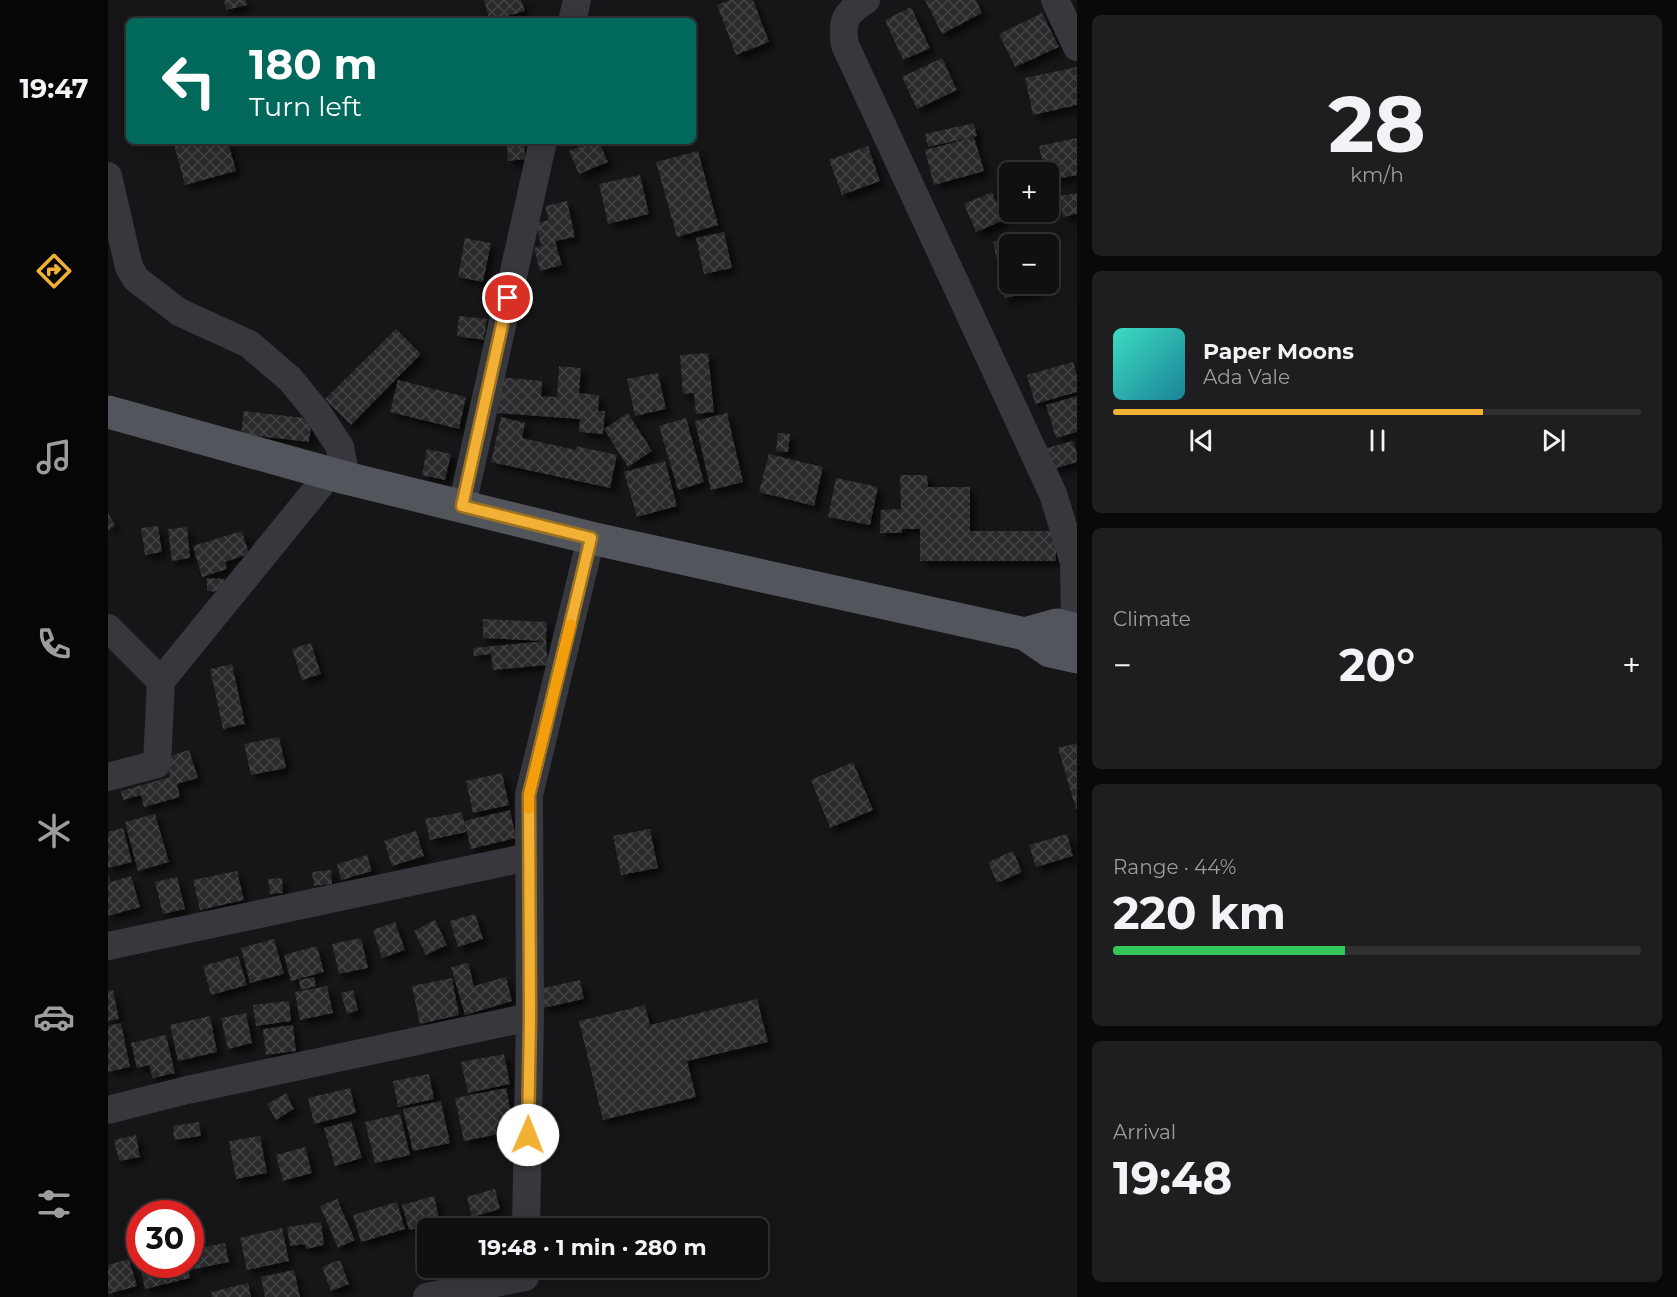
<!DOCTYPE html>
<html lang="en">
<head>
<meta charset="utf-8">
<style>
  :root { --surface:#101012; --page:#1e1e20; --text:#f1f3f6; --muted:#9c9d9f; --line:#303032; --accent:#f2b134 }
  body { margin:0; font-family:Montserrat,sans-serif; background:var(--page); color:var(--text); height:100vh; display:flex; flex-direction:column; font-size:22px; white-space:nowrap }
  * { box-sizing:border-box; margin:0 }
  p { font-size:20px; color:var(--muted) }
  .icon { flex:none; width:33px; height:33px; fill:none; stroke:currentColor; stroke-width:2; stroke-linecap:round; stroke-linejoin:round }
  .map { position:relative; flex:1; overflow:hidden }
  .drawer { display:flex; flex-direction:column; gap:15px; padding:15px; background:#09090a; width:600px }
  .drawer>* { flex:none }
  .banner { position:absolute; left:18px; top:18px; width:570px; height:126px; border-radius:9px; box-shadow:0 6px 24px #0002,0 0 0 2px var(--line); background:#00695c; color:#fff; overflow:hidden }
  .controls { position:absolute; left:891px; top:162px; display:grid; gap:12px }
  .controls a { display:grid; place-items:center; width:60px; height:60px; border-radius:9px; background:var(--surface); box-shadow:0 6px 24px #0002,0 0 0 2px var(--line); font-size:30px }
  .speed { position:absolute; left:18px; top:1200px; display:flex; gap:12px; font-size:30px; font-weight:700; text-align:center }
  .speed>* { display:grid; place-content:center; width:78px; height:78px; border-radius:50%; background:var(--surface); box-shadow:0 6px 24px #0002,0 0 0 2px var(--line); line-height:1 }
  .speed .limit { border:9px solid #d22; background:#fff; color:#111 }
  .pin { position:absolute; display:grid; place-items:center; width:51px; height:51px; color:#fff; margin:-26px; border:3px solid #fff; border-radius:50%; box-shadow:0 2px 6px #0007 }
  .me { position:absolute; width:66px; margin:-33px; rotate:1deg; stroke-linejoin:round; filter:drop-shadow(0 0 4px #0008) }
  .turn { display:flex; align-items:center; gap:21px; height:126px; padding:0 24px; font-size:27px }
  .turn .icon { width:78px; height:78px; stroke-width:2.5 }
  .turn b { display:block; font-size:42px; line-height:51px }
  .big { font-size:45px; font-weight:700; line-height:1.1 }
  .drawer .tile { flex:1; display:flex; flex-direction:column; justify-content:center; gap:9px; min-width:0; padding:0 21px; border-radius:9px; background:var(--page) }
  .drawer .dial { align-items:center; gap:0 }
  .dial b { font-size:78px; line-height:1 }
  .song { display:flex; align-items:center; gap:18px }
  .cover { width:72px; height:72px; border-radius:9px; background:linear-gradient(135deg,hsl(170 70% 55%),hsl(190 70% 35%)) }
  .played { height:6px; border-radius:3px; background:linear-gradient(90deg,var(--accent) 70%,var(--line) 70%) }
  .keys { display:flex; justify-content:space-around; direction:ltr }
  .heat { display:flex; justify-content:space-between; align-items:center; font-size:33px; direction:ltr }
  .charge { height:9px; border-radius:4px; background:linear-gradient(90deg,#34c759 44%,var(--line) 0) }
  .trip { position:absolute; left:309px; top:1218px; width:351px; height:60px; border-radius:9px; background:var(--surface); box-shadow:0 6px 24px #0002,0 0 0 2px var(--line); font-weight:700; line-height:60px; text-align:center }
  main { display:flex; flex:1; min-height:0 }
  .tab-bar { display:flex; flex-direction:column; width:108px; justify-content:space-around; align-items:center; background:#060607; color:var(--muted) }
  .tab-bar .icon { width:42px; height:42px }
  .tab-bar .selected { color:var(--accent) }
  .tab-bar b { font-size:27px; color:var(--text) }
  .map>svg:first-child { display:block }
</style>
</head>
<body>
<main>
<nav class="tab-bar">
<b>19:47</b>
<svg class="icon selected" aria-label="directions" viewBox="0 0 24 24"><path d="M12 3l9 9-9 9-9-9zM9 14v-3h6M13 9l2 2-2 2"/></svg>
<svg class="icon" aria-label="music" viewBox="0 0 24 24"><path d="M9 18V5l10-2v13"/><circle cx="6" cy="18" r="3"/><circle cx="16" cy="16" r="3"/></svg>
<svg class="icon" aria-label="phone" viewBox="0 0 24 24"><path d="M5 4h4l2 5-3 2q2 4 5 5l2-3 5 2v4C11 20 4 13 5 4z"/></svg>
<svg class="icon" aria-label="climate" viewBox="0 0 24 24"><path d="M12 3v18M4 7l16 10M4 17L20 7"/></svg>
<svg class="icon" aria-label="car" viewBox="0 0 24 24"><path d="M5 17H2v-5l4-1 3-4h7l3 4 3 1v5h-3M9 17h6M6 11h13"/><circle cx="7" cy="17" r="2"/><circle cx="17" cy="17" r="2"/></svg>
<svg class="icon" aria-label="filters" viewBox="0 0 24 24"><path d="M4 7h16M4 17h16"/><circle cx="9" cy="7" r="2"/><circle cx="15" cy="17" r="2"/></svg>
</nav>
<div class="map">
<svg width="969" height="1297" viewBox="0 0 969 1297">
  <defs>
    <pattern id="building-cross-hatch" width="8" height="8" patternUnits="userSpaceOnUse" patternTransform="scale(1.5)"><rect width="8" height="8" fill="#29292c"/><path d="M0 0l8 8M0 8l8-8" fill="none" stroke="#454548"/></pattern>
    <filter id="shadow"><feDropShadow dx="5.5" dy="5.5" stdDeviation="3" flood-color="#0009"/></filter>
  </defs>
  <rect width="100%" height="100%" fill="#161618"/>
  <path fill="url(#building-cross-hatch)" filter="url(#shadow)" d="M116,0H138L139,5L118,10Z
    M376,0H413L417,11L382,21Z
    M622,0H645L661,42L628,55L609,5Z
    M817,0H868L874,13L834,34Z
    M803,7L822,48L795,60L777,20Z
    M934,13L951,47L907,67L891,34Z
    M834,58L849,90L809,109L794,77Z
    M969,67V105L925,115L917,78Z
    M866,123L869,136L820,147L817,134Z
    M866,137L876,171L826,185L817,150Z
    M969,138V175L940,181V172H937L931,146Z
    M65,141H120L128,171L77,185Z
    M399,141H416L417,159L400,161Z
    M486,141H491L500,162L471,174L461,151Z
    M760,146L772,181L734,195L721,160Z
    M590,151L610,225L569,237L548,162Z
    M532,175L541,214L500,224L491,184Z
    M884,192L896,220L868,232L856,204Z
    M969,193V214L955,217L951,196Z
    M459,201L467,237L447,241L454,265L432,271L426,248L442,243L433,245L428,223L441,220L437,206Z
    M616,232L624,268L596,274L588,238Z
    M921,234L924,244H902V284H932L933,290L897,298L885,242Z
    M357,238L383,243L375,282L350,277Z
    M351,316L379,319L376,340L349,336Z
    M288,329L313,354L243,425L217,399Z
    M600,353L606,412L588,414L586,393L575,394L572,355Z
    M965,362L969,375V392L927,404L919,375Z
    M451,366L473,368L471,393L491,395L490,411H497L495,434L471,432L472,419L388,413L391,377L434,381L433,396L449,397Z
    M550,373L558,409L527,416L519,379Z
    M290,380L358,397L351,429L282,412Z
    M969,396V432L948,438L938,405Z
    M136,411L204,419L201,442L133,434Z
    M520,413L544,451L520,467L496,429Z
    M619,413L635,482L603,490L587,421Z
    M393,417L417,423L414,438L468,450V446L509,455L502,488L383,462Z
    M578,418L596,482L570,490L551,426Z
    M670,433L682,434L680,452L668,451Z
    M965,441L969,453V462L945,469L939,448Z
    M319,449L343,454L337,480L314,475Z
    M661,454L715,467L706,506L651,492Z
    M557,461L569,506L529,517L516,472Z
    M792,475H819L820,487H862V531H948V561H812V529H794V533H772L773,510L793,509Z
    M728,478L770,487L762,525L720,517Z
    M0,513L7,526L0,530Z
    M50,526L54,552L37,555L33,528Z
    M79,527L82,558L64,561L60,529Z
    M134,531L141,554L117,562L119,569L94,577L85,546Z
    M99,578L116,579L115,592L99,591Z
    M375,619L439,622L438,641L375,638Z
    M438,641L440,665L385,670L383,654L366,656L365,648Z
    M203,643L213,674L194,680L184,649Z
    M124,664L137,724L115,729L102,669Z
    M171,737L178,768L143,775L136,744Z
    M969,743V809H968L950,748Z
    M81,750L90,778L69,784L72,797L36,807L33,795L15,800L13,791L62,777L56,758Z
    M745,762L765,810L722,828L703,780Z
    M394,773L401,805L365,813L358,781Z
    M402,810L408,838L363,849L356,821Z
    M354,812L358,832L322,840L317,819Z
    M47,814L61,862L30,871L17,822Z
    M15,828L24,862L0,868V832Z
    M542,829L550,868L513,875L505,836Z
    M308,831L316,856L284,866L276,841Z
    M959,834L965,856L928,867L921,845Z
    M905,851L914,872L889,883L880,862Z
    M259,855L264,871L233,880L229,864Z
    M223,870L224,884L206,886L204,872Z
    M129,871L136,900L92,910L85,880Z
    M0,875L3,882L23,876L32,907L0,916Z
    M69,877L77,909L55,914L47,882Z
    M174,878L175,893L162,894L160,879Z
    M367,914L375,939L350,947L342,921Z
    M327,920L339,945L318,955L306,931Z
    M287,922L297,950L274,958L265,930Z
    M253,938L260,968L231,974L224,944Z
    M166,939L176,974L142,983L133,948Z
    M209,946L216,972L183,981L176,955Z
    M130,956L139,985L103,995L95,966Z
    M360,963L366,986L398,977L404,1001L357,1015L343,967Z
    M206,977L208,986L193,990L191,980Z
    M344,978L351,1015L312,1024L304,986Z
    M472,980L476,999L435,1008L431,989Z
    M219,986L225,1013L192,1020L187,992Z
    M5,990L11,1019L0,1021V991Z
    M245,990L250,1010L239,1014L233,993Z
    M649,999L660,1042L579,1061L588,1097L495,1120L471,1021L537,1005L542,1025Z
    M181,1001L183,1021L148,1026L145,1005Z
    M138,1013L144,1043L120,1049L113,1018Z
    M102,1016L109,1052L70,1061L62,1025Z
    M13,1023L22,1067L0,1072V1026Z
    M185,1025L188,1051L158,1055L155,1029Z
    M58,1035L67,1073L45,1078L41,1065L29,1068L23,1043Z
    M396,1054L402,1084L360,1093L353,1062Z
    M321,1074L326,1099L290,1107L285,1081Z
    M242,1088L248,1113L206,1124L200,1098Z
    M398,1088L407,1131L356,1141L347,1098Z
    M178,1093L186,1109L168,1120L159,1104Z
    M333,1101L342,1143L305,1151L295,1109Z
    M292,1114L302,1155L267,1163L257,1122Z
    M243,1121L254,1158L227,1166L216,1128Z
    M91,1122L93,1136L66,1140L65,1126Z
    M28,1135L32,1157L11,1161L6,1140Z
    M152,1136L159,1173L128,1179L121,1141Z
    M197,1147L204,1173L175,1181L168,1155Z
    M387,1189L392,1209L364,1217L359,1197Z
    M326,1196L332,1222L301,1230L294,1205Z
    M229,1199L247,1240L230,1248L212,1206Z
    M289,1202L297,1229L253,1242L245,1215Z
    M213,1222L216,1245L198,1249L197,1244L182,1246L179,1227Z
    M174,1228L181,1261L139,1270L132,1238Z
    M117,1243L121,1262L87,1269L82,1250Z
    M21,1259L29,1286L0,1294V1265Z
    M232,1260L241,1284L223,1291L214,1267Z
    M32,1264H79L82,1278L37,1289Z
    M186,1270L192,1297H157L153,1277Z
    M140,1283L143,1297H104L103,1292Z"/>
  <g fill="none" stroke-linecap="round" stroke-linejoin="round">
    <path stroke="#37383d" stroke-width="28" d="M758,0C737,13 733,21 737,45L945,494L966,562L967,629
      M947,0L969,47
      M464,21L469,0
      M0,176L21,267L28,279L71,312L141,344L182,379L209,412L232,447L238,478
      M354,506L435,141
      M0,628L53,681
      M0,777L49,764L53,681L222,473
      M0,946L421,857
      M0,1110L79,1090L422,1017
      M418,1228L422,1017L421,795L483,538
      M319,1297L417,1277"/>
    <path stroke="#53555c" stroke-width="33" d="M0,412L238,478L483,538L917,634L942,651L969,657
      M917,634L949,625L969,630"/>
  </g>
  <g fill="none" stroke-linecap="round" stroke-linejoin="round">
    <defs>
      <path id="route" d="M400,298L354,506L483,538L421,795L422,1017L420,1135"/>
    </defs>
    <use href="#route" stroke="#9d7322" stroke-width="15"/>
    <use href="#route" stroke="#f2b134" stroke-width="10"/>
    <path stroke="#f59e0b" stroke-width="10" d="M421,809V795L463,624"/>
  </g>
</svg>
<div class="controls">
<a>+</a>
<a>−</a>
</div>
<div class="speed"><div class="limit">30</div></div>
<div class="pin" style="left:400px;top:298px;background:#d93025"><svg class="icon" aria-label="arrive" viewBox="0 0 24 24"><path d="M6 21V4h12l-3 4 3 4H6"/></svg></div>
<svg class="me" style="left:420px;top:1135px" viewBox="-20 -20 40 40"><circle r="19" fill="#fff"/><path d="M0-13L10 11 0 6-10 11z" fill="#f2b134"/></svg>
<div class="trip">19:48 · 1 min · 280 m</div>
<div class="banner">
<div class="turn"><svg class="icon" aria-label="left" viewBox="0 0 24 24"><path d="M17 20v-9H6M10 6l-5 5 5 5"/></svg><div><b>180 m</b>Turn left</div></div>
</div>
</div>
<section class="drawer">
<div class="tile dial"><b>28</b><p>km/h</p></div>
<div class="tile">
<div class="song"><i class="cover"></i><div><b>Paper Moons</b><p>Ada Vale</p></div></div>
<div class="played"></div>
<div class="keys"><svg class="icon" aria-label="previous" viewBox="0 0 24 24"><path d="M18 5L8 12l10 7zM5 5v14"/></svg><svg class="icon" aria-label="pause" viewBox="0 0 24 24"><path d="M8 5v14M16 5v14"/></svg><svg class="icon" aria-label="next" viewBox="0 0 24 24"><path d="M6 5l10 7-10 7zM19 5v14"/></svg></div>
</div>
<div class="tile"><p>Climate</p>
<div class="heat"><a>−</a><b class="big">20°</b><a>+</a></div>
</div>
<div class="tile"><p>Range · 44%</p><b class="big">220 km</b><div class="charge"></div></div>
<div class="tile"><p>Arrival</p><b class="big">19:48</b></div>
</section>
</main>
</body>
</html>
